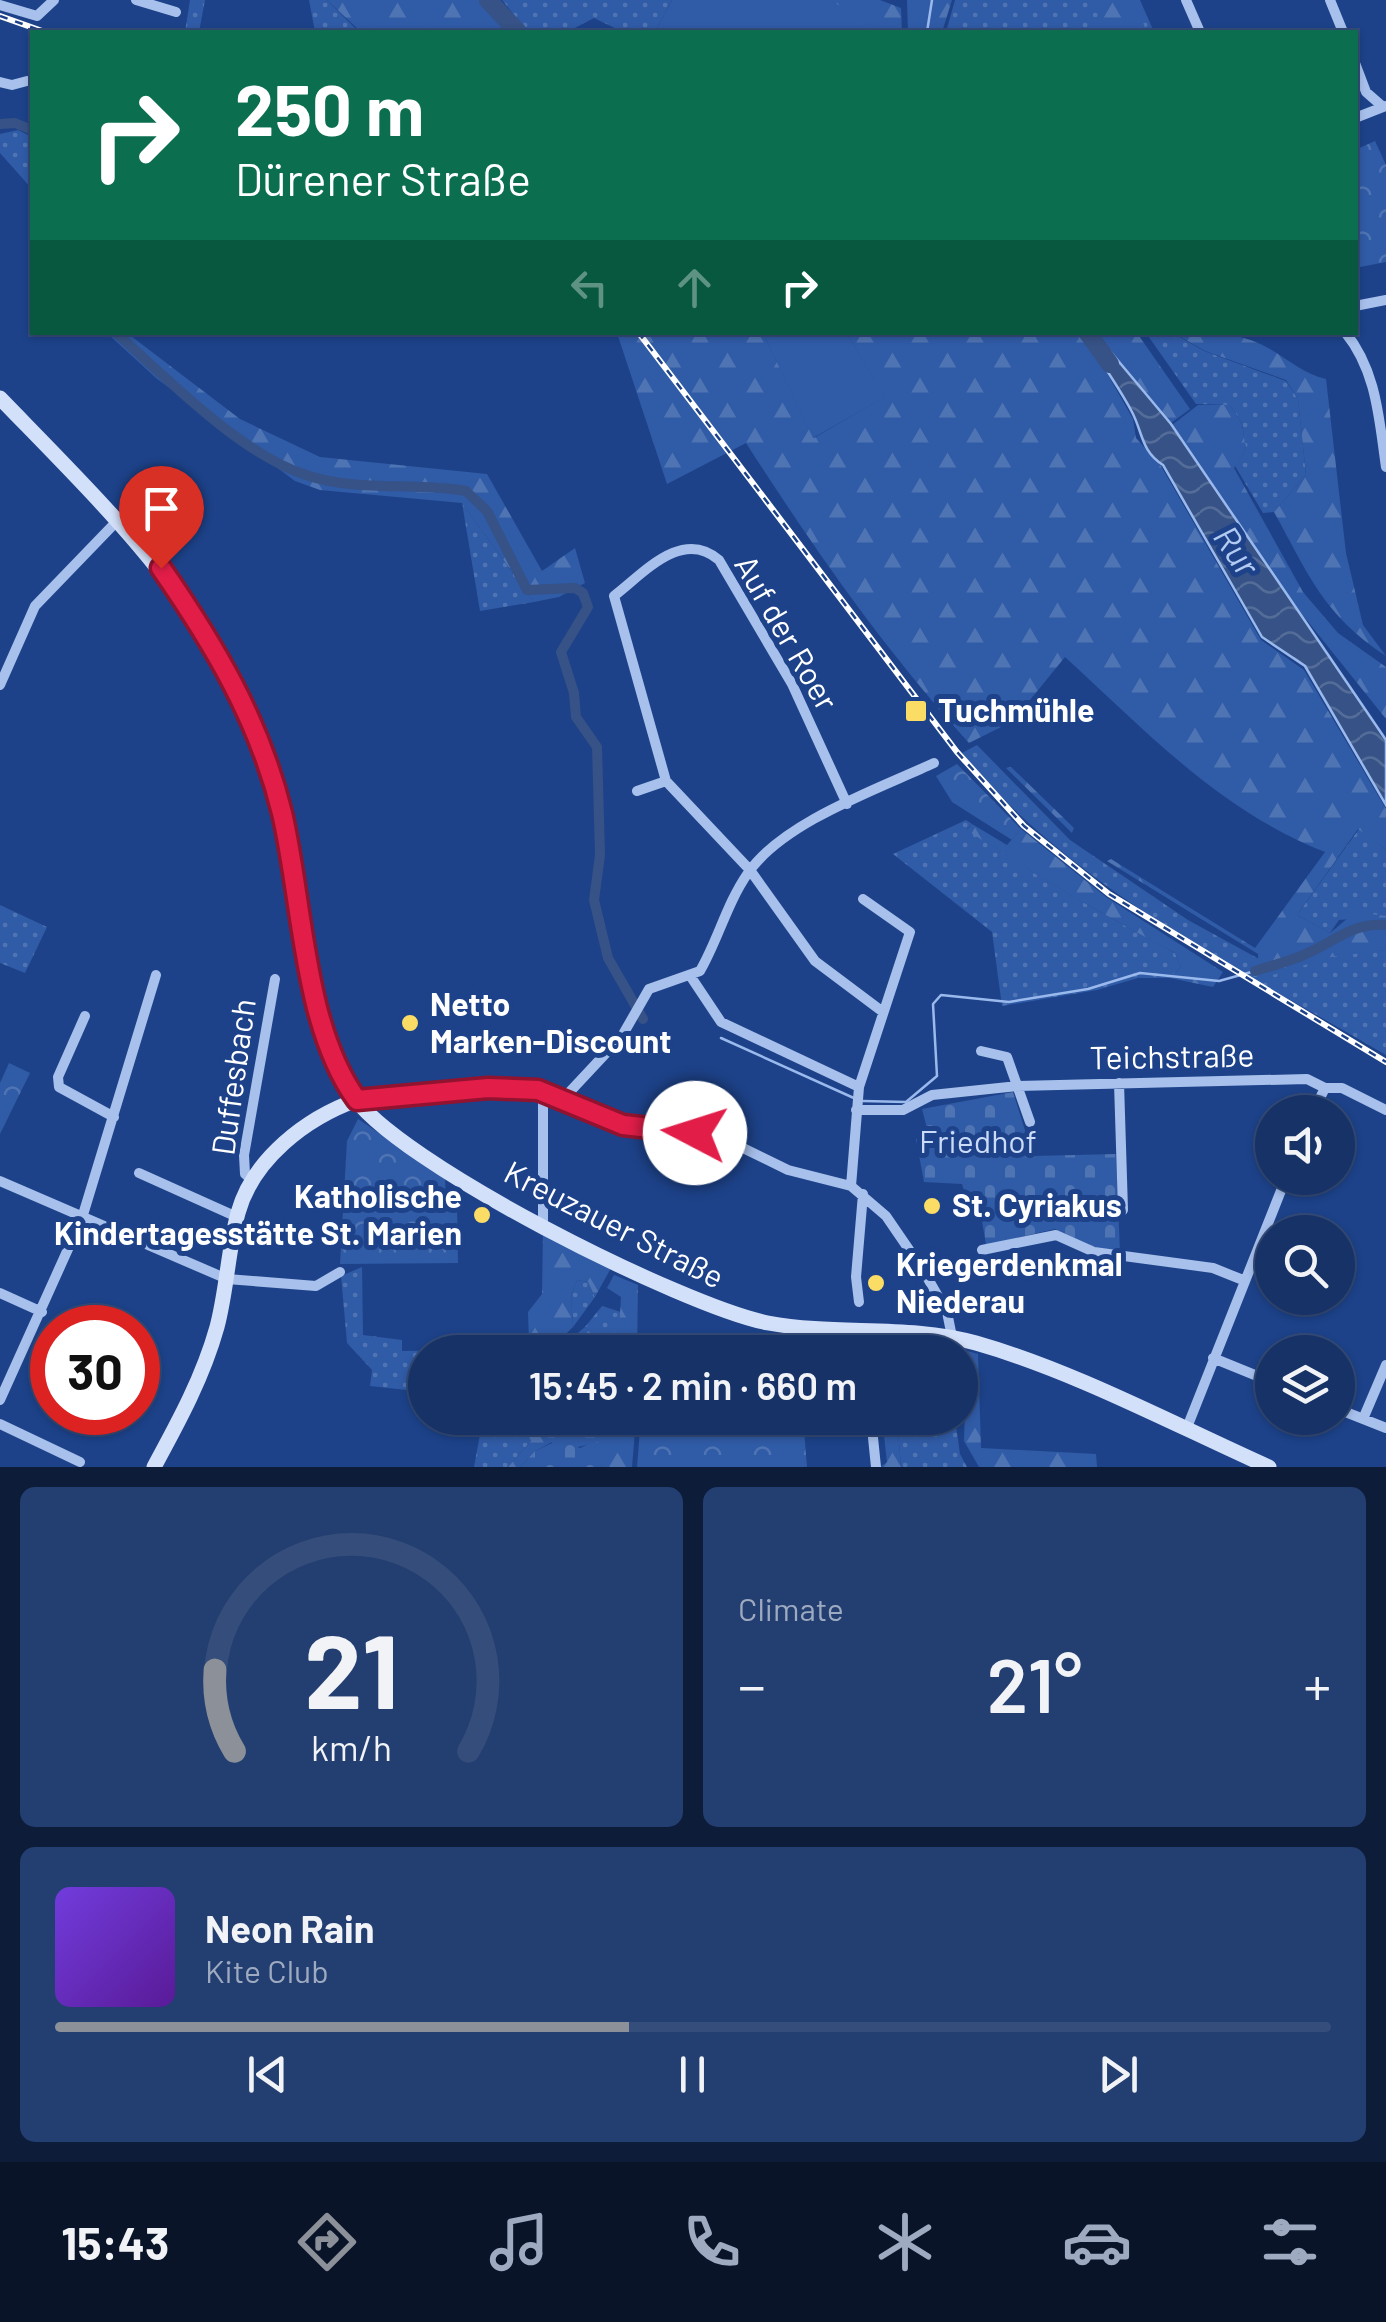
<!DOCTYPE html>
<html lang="en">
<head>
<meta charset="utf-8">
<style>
  :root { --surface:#163267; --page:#233e70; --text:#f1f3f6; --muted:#9eaac0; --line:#354d7b; --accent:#8c9099 }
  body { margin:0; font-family:Barlow,sans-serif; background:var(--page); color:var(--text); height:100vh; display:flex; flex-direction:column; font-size:38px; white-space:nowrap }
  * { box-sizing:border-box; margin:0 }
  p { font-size:32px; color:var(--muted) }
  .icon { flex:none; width:55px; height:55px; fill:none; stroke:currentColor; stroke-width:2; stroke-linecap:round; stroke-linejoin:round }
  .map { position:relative; height:1467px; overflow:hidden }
  .sheet { display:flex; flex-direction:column; gap:20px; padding:20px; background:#0c1c39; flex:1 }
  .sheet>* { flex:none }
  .banner { position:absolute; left:30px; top:30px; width:1328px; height:305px; border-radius:0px; box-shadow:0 2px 8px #0004,0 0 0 2px var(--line); background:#0b6e4f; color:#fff; overflow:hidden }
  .controls { position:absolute; left:1255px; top:1095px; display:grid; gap:20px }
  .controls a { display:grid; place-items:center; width:100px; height:100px; border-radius:50%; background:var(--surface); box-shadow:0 2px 8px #0004,0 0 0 2px var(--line); font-size:50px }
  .speed { position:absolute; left:30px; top:1305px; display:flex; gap:20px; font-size:50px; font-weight:700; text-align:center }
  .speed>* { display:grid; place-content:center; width:130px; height:130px; border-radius:50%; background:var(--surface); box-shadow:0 2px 8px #0004,0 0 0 2px var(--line); line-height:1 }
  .speed .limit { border:15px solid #d22; background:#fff; color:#111 }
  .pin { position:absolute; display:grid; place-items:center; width:85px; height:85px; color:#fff; margin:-102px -42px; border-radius:50% 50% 50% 0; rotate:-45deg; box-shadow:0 0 10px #0007 }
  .pin .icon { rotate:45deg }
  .me { position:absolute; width:110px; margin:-55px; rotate:275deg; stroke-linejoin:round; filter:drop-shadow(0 0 8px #0008) }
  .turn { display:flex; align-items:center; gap:35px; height:210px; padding:0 40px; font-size:45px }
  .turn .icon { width:130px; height:130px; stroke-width:2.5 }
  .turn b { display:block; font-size:70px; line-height:85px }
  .lanes { display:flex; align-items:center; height:95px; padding:0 40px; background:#0003; justify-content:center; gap:50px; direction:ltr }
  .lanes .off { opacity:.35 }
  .big { font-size:75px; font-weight:600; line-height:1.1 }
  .sheet .widget { flex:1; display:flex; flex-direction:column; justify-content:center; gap:15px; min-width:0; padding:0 35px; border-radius:15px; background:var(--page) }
  .sheet .dial { align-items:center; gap:0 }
  .dial svg { height:260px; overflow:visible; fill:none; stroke:var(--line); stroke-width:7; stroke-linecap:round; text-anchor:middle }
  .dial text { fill:var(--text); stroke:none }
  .song { display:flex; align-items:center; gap:30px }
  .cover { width:120px; height:120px; border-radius:15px; background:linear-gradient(135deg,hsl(260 70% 55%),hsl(270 70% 35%)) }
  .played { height:10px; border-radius:5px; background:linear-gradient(90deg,var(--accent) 45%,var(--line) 45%) }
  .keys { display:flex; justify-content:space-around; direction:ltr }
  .heat { display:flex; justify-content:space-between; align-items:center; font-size:55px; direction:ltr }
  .sheet .tiles { flex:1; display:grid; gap:20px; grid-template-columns:1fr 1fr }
  .widget:last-child { grid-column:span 2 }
  .trip { position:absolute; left:408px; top:1335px; width:570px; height:100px; border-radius:50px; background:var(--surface); box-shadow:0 2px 8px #0004,0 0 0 2px var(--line); font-weight:600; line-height:100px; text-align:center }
  .tab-bar { display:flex; height:160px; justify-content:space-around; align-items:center; background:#091429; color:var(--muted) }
  .tab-bar .icon { width:70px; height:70px }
  .tab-bar .on { color:var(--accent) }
  .tab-bar b { font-size:45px; color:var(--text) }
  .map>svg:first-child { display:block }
</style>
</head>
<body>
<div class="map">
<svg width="1386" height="1467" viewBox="0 0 1386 1467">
  <defs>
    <pattern id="grass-dots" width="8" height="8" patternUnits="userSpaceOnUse" patternTransform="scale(2.5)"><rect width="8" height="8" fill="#305ba6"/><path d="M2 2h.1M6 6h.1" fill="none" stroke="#4f74b3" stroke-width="1.8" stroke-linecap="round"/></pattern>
    <pattern id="forest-firs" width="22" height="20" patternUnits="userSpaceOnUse" patternTransform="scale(2.5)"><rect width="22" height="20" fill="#305ba6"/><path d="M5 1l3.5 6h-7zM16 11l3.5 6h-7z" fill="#4f74b3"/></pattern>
    <pattern id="cemetery-stones" width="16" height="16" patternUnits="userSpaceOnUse" patternTransform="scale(2.5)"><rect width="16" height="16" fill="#305ba6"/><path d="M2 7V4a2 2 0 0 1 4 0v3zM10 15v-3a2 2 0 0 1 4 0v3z" fill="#4f74b3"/></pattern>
    <pattern id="park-crowns" width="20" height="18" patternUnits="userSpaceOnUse" patternTransform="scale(2.5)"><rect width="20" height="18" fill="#305ba6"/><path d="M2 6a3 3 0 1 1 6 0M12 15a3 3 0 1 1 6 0" fill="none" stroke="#4f74b3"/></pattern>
    <pattern id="water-waves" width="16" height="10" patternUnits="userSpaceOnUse" patternTransform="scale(2.5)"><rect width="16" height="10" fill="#365286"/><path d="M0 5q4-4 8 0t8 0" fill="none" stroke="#546c98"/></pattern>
  </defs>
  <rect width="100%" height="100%" fill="#1d4289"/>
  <path fill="url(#grass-dots)" d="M190,0H205L199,32H185Z
    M309,0H327L359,32H315Z
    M502,0H672L655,32H623L594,18L567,32H528Z
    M955,0H1140L1154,32H946Z
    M18,130L32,137V189L0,153V134Z
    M1146,333H1173L1204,351L1286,381L1298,399L1306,475L1274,512L1263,513L1235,466L1246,450L1242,423L1230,405L1196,404Z
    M462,503L534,602L480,611Z
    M977,745L1070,840L1188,920L1259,959L1386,950V1055C1237,967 1073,889 962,753Z
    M966,820L972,824L967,829C1033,875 1104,915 1175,953L1181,967L1170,978H1138L1097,990L1002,1006L992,932L893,854Z
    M1359,829L1386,849V916L1339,920L1330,933L1297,915Z
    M0,905L47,927L25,973L0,963Z
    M362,1267L363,1335L402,1340V1351L462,1350L425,1352V1392L370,1386L372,1370L347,1343L341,1276Z
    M577,1280L588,1282L595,1297L573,1327L571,1296Z
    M602,1306L621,1312L618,1348L603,1347L585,1327Z
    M483,1418H520L531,1441L508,1467H474Z
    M897,1418H955L960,1454L967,1467H901Z"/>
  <path fill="url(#forest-firs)" d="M327,0H500L526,32H361Z
    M823,0H880L901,8L902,32H882Z
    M907,0H952L942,32H908Z
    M1103,0H1133L1147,32H1094Z
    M107,333H127L240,419L320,457L487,474L542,571L575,548L585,583L559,597L534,602L462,503L320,490L295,481L156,378Z
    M617,333H763L814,438L884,397L847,333H1084L1133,419L1136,438L1161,466L1261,640L1304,670L1386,809V849L1358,829L1297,915L1330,933L1355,912L1386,916V950L1331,957L1259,979L1258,954L1107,861L1111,859L1255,948L1325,852C1220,811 1146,731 1065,657L1013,721L969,743C881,645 817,553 746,443L667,484Z
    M1089,333H1137L1190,409L1171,423L1110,350Z
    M1174,333C1208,332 1239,331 1270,349C1289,360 1304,374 1326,379L1346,553L1363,625L1386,656C1323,614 1310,577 1274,512L1306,475L1298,399L1286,380L1205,351Z
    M1198,405H1230L1242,423L1246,450L1234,468L1303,592L1338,633L1386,667V719L1273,578L1172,425Z
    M1011,767L1074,828L1072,833L1006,768Z
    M972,824L1007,845L1021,829L1106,897L1223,972L1213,987L1170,978L1181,967L1175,953C1104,915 1033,875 967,830Z
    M543,1230L611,1268L595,1297L588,1282L577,1280L571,1296L573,1327L547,1352H462L461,1345L529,1344L528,1312L542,1294Z
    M614,1275L638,1285L637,1352H555L585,1327L603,1347L618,1348L621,1297L607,1288Z
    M902,1338L944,1344L951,1352H868L873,1339Z
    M967,1351L978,1354L981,1448L1096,1454L1097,1467H979L964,1441L966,1374L962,1370Z
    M520,1418H534L552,1442L535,1451L520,1467H508L531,1441Z
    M620,1418H636L632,1467H604L578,1449L609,1434Z
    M882,1418H897L901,1467H880L887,1462Z"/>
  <path fill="url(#cemetery-stones)" d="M1013,1092L1033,1156L1116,1154L1120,1252L1096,1248L1055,1229L986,1245L981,1215H972L962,1184L924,1182L916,1139L929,1136L922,1109Z
    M534,1418H620L598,1442L578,1447L604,1467H520L535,1451L552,1443Z"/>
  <path fill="url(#park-crowns)" d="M1375,141L1386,165V262L1355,268V150Z
    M957,764L1021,829L1012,840L952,802L936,776Z
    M9,1063L30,1073L0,1134V1083Z
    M358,1119L445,1177L446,1207L457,1208L458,1263L340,1264L347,1141Z
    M641,1418H803L807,1467H637Z"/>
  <path fill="#305ba6" d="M672,0H830L883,32H655Z
    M763,333H847L885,397L813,438Z"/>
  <path fill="url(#water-waves)" stroke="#9ab9ed" stroke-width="2.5" d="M1097,347L1110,351L1171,424L1386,740V805L1305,666L1262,637L1163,465C1141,451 1143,433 1132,412C1122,393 1110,375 1098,357Z"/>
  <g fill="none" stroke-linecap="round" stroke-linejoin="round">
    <path stroke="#9ab9ed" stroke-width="2.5" d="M927,32L932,0
      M721,1038L856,1099
      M863,1101L906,1102L937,1076L933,1004L941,995L1009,1002L1088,989L1140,973L1219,981L1255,971"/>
    <path stroke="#365286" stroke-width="10" d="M0,124L15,123L32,130
      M115,332C168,379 239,453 306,475C356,492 414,482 466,491L487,511L527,590L575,588L583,593L588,607L561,652L574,693L576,717L597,747L600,855L594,900L608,958L643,1019
      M1255,971C1273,965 1293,961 1310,952C1338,939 1353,923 1386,925"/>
    <path stroke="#365286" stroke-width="18" d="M488,0L518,32
      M1087,332L1110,364"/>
    <path stroke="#a7c0ec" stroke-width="10" d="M136,0L176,12
      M1186,0L1200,32
      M1330,0L1343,32
      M0,5L37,16L54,0
      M1355,63L1366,92L1382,106
      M0,82L12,85L27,81
      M1355,118L1386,106
      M1355,306L1386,300
      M1345,332C1377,371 1379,420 1386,467
      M0,685L35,606L118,520
      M637,791L666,781
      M847,804L792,684L719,560C682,528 644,573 614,596L666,781L750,870L815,961L883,1012
      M691,977L721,1022L859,1087
      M85,1016L58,1077L59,1087L114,1117
      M981,1051L1007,1057L1030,1122
      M1119,1083L1123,1210
      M564,1098L622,1036L649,989L700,971C718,940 727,903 748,873C783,822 878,789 934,763
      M357,1100L488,1088L543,1091L623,1125L695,1133L743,1148L788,1170L851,1186L886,1216L923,1270L947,1312L952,1337
      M856,1110H903L932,1095L1018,1086L1307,1079L1325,1088H1342L1386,1110
      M1313,1112L1325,1088
      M139,1173L237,1217
      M252,1180L245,1174L244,1155L275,979
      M0,1181L227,1279L316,1286L340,1272
      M851,1186L859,1087L910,932L863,899
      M543,1224V1091
      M982,1250L1056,1235L1094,1252L1213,1268L1243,1280
      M0,1293L42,1312
      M859,1302L856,1277L863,1194
      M861,1329L864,1352
      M1213,1358L1272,1382
      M0,1400L82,1218L156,975
      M1338,1409L1386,1428
      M871,1418L876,1467
      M1363,1419L1386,1365
      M0,1424L80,1462
      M1186,1430L1286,1178"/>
    <path stroke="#d3e0f9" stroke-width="15" d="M0,398C126,528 235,629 281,812C304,903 302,1012 351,1093C394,1162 685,1307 768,1323C837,1336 908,1324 976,1343C1074,1371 1175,1425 1269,1467
      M154,1467C179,1421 203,1377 217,1327C227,1289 228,1250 238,1213C253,1159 306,1118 357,1100"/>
    <defs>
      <path id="rail" d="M0,16L45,32
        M638,332L957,752L1024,826L1109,894L1386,1062"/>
    </defs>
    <use href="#rail" stroke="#fff" stroke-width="6"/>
    <use href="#rail" stroke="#1d4289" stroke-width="2.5" stroke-dasharray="8" stroke-linecap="butt"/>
  </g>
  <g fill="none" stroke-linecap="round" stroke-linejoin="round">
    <defs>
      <path id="route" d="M161,568C215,646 259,720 282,813C303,902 303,1026 357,1100L488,1088L538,1090L623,1125L695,1133"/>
    </defs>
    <use href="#route" stroke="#92132f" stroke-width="25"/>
    <use href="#route" stroke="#e11d48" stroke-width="18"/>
  </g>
  <g fill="#fbdd65" stroke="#1d4289" stroke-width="4">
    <rect x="904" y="699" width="24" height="24" rx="5"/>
    <circle cx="410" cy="1023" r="10"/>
    <circle cx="932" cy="1206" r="10"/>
    <circle cx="482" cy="1215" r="10"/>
    <circle cx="876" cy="1283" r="10"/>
  </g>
  <g text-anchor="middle" stroke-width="10" stroke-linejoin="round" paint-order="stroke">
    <g font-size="32" fill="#fff" stroke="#1d4289">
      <text transform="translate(786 633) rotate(60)" y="11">Auf der Roer</text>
      <text transform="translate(1172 1057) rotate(-1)" y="11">Teichstraße</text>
      <text transform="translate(234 1077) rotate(-82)" y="11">Duffesbach</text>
      <text transform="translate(614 1225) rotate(27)" y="11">Kreuzauer Straße</text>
    </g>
    <g font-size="32" font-weight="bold" fill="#fff" stroke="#1d4289" text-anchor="start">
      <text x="938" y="722">Tuchmühle</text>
      <text x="430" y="1016">Netto<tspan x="430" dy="37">Marken-Discount</tspan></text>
      <text x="462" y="1208" text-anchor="end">Katholische<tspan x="462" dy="37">Kindertagesstätte St. Marien</tspan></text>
      <text x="952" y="1217">St. Cyriakus</text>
      <text x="896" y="1276">Kriegerdenkmal<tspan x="896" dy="37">Niederau</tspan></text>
    </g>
    <g font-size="32" fill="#ccdcf8" stroke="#1d4289">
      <text x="978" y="1153">Friedhof</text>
    </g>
    <g font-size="35" font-style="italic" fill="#b3caf3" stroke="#1d4289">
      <text transform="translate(1236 551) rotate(56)" y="12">Rur</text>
    </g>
  </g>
</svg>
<div class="controls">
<a><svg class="icon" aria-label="sound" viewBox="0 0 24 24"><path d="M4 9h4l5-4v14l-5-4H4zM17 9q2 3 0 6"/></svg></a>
<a><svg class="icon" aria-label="search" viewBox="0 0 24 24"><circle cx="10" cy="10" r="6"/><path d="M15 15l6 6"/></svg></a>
<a><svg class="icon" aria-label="layers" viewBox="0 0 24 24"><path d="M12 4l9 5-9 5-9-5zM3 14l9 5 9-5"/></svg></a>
</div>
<div class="speed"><div class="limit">30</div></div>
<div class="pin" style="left:161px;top:568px;background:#d93025"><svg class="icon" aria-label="arrive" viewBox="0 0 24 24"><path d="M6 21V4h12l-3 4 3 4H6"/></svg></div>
<svg class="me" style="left:695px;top:1133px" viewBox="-20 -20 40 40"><circle r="19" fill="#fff"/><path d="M0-13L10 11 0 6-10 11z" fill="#e11d48"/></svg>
<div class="trip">15:45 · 2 min · 660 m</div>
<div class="banner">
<div class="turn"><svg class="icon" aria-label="right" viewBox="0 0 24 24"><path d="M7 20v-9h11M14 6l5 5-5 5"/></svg><div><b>250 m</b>Dürener Straße</div></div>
<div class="lanes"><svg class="icon off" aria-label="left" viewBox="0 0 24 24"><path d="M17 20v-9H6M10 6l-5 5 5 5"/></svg><svg class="icon off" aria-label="ahead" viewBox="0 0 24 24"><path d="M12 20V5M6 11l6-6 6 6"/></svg><svg class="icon" aria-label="right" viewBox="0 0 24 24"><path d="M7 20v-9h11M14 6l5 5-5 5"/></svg></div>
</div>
</div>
<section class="sheet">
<div class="tiles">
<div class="widget dial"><svg viewBox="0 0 100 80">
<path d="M14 69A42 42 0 1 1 86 69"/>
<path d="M14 69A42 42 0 0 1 8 44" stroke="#8c9099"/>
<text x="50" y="56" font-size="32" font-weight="700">21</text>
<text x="50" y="72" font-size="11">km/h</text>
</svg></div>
<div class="widget"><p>Climate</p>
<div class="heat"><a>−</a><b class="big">21°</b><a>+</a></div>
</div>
<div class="widget">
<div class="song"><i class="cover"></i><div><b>Neon Rain</b><p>Kite Club</p></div></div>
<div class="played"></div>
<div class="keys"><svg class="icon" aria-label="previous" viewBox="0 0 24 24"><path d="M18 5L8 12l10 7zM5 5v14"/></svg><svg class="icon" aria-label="pause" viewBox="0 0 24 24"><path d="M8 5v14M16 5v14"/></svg><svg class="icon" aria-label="next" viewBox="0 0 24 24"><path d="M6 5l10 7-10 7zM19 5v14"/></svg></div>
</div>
</div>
</section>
<nav class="tab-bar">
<b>15:43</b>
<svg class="icon on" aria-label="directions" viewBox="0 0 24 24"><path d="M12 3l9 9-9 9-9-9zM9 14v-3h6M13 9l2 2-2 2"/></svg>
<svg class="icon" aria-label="music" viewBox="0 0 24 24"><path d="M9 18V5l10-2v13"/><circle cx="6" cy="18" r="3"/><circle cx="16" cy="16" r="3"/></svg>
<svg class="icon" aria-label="phone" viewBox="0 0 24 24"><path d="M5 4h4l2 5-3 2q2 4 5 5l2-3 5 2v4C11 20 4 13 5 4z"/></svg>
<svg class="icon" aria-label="climate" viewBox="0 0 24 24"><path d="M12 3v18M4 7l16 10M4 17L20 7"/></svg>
<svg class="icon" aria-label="car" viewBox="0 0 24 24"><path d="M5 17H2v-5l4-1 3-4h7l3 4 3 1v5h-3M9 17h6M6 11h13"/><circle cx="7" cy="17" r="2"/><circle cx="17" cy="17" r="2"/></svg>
<svg class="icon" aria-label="filters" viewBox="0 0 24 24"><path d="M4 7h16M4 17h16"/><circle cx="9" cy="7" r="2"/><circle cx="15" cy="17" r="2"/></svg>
</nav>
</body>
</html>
